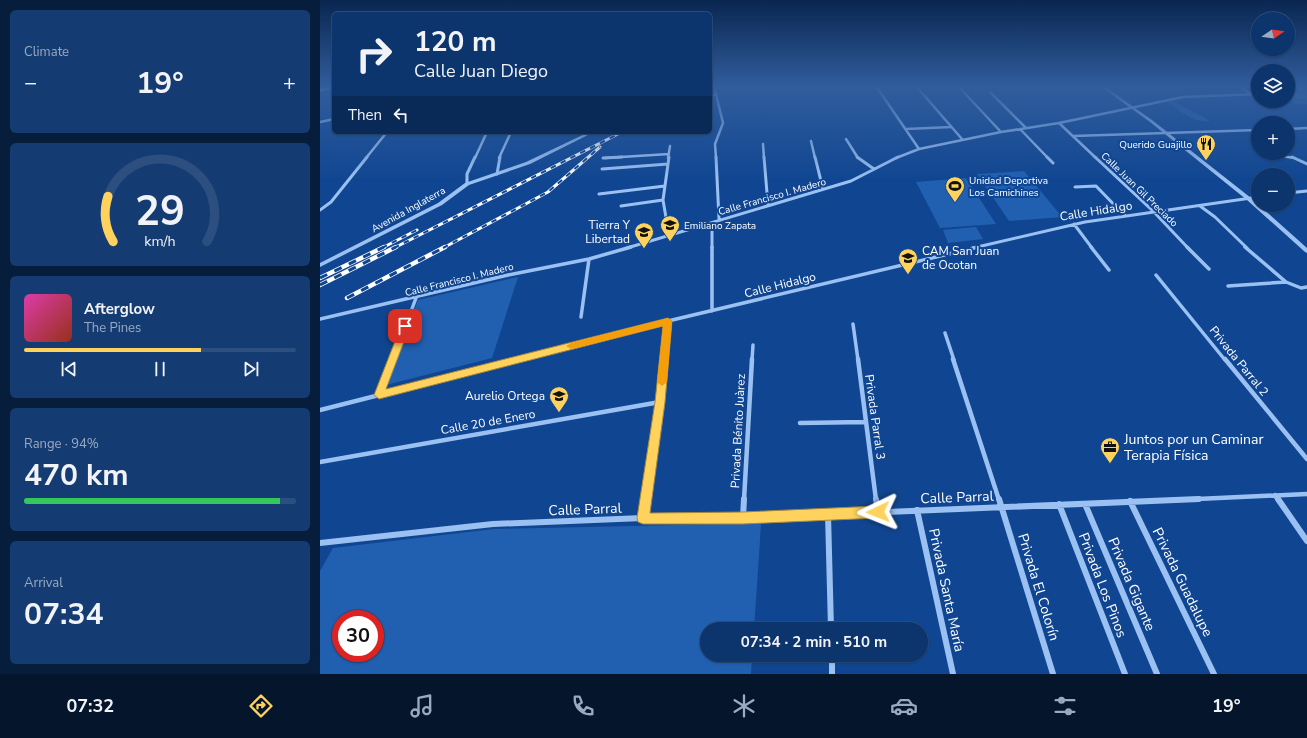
<!DOCTYPE html>
<html lang="en">
<head>
<meta charset="utf-8">
<style>
  :root { --surface:#0c346d; --page:#153c72; --text:#f1f3f6; --muted:#9aaac2; --line:#2c4f80; --accent:#ffd25d }
  body { margin:0; font-family:"Nunito Sans",sans-serif; background:var(--page); color:var(--text); height:100vh; display:flex; flex-direction:column; font-size:15px; white-space:nowrap }
  * { box-sizing:border-box; margin:0 }
  p { font-size:13px; color:var(--muted) }
  .icon { flex:none; width:22px; height:22px; fill:none; stroke:currentColor; stroke-width:2; stroke-linecap:round; stroke-linejoin:round }
  .map { position:relative; flex:1; overflow:hidden }
  .panel { display:flex; flex-direction:column; gap:10px; padding:10px; background:#071d3c; width:320px }
  .panel>* { flex:none }
  .hud { position:absolute; left:12px; top:12px; width:380px; height:122px; border-radius:6px; box-shadow:0 1px 3px #0004,0 0 0 1px var(--line); background:#0c346d; color:var(--text); overflow:hidden }
  .needle { width:26px; rotate:77deg }
  .tools { position:absolute; left:931px; top:12px; display:grid; gap:8px }
  .tools a { display:grid; place-items:center; width:44px; height:44px; border-radius:50%; background:var(--surface); box-shadow:0 1px 3px #0004,0 0 0 1px var(--line); font-size:20px }
  .speed { position:absolute; left:12px; top:610px; display:flex; gap:8px; font-size:20px; font-weight:700; text-align:center }
  .speed>* { display:grid; place-content:center; width:52px; height:52px; border-radius:50%; background:var(--surface); box-shadow:0 1px 3px #0004,0 0 0 1px var(--line); line-height:1 }
  .speed .limit { border:6px solid #d22; background:#fff; color:#111 }
  .pin { position:absolute; display:grid; place-items:center; width:34px; height:34px; color:#fff; margin:-17px; border-radius:8px; box-shadow:0 2px 6px #0006 }
  .me { position:absolute; width:44px; margin:-22px; rotate:268deg; stroke-linejoin:round; filter:drop-shadow(0 0 3px #0008) }
  .turn { display:flex; align-items:center; gap:14px; height:84px; padding:0 16px; font-size:18px }
  .turn .icon { width:52px; height:52px; stroke-width:2.5 }
  .turn b { display:block; font-size:28px; line-height:34px }
  .then { display:flex; align-items:center; height:38px; padding:0 16px; background:#0003; gap:8px; font-size:15px }
  .big { font-size:30px; font-weight:700; line-height:1.1 }
  .panel .card { flex:1; display:flex; flex-direction:column; justify-content:center; gap:6px; min-width:0; padding:0 14px; border-radius:6px; background:var(--page) }
  .panel .dial { align-items:center; gap:0 }
  .dial svg { height:104px; overflow:visible; fill:none; stroke:var(--line); stroke-width:7; stroke-linecap:round; text-anchor:middle }
  .dial text { fill:var(--text); stroke:none }
  .song { display:flex; align-items:center; gap:12px }
  .cover { width:48px; height:48px; border-radius:6px; background:linear-gradient(135deg,hsl(320 70% 55%),hsl(10 70% 35%)) }
  .played { height:4px; border-radius:2px; background:linear-gradient(90deg,var(--accent) 65%,var(--line) 65%) }
  .keys { display:flex; justify-content:space-around; direction:ltr }
  .heat { display:flex; justify-content:space-between; align-items:center; font-size:22px; direction:ltr }
  .charge { height:6px; border-radius:3px; background:linear-gradient(90deg,#34c759 94%,var(--line) 0) }
  .trip { position:absolute; left:380px; top:622px; width:228px; height:40px; border-radius:20px; background:var(--surface); box-shadow:0 1px 3px #0004,0 0 0 1px var(--line); font-weight:700; line-height:40px; text-align:center }
  .tab-bar { display:flex; height:64px; justify-content:space-around; align-items:center; background:#05152c; color:var(--muted) }
  .tab-bar .icon { width:28px; height:28px }
  .tab-bar .on { color:var(--accent) }
  .tab-bar b { font-size:18px; color:var(--text) }
  main { display:flex; flex:1; min-height:0 }
  .map>svg:first-child { display:block }
</style>
</head>
<body>
<main>
<section class="panel">
<div class="card"><p>Climate</p>
<div class="heat"><a>−</a><b class="big">19°</b><a>+</a></div>
</div>
<div class="card dial"><svg viewBox="0 0 100 80">
<path d="M14 69A42 42 0 1 1 86 69"/>
<path d="M14 69A42 42 0 0 1 10 34" stroke="#ffd25d"/>
<text x="50" y="56" font-size="32" font-weight="700">29</text>
<text x="50" y="72" font-size="11">km/h</text>
</svg></div>
<div class="card">
<div class="song"><i class="cover"></i><div><b>Afterglow</b><p>The Pines</p></div></div>
<div class="played"></div>
<div class="keys"><svg class="icon" aria-label="previous" viewBox="0 0 24 24"><path d="M18 5L8 12l10 7zM5 5v14"/></svg><svg class="icon" aria-label="pause" viewBox="0 0 24 24"><path d="M8 5v14M16 5v14"/></svg><svg class="icon" aria-label="next" viewBox="0 0 24 24"><path d="M6 5l10 7-10 7zM19 5v14"/></svg></div>
</div>
<div class="card"><p>Range · 94%</p><b class="big">470 km</b><div class="charge"></div></div>
<div class="card"><p>Arrival</p><b class="big">07:34</b></div>
</section>
<div class="map">
<svg width="987" height="674" viewBox="0 0 987 674">
  <rect width="100%" height="100%" fill="#104691"/>
  <path fill="#2160b0" fill-rule="evenodd" d="M853,101C866,109 878,113 890,121C873,123 862,112 848,102Z
    M704,171L742,217L689,221L657,174Z
    M646,178L676,224L620,228L596,182Z
    M656,227L663,239L628,243L623,230Z
    M198,277L172,358L66,385L98,300Z
    M402,524H441L434,629H387V655H432L431,674H0V571L13,548L174,529ZM21,619H55V653H21Z"/>
  <g fill="none" stroke-linecap="round" stroke-linejoin="round">
    <path stroke="#9bc1f3" stroke-width="2.5" d="M556,86L599,149
      M596,86L642,139
      M638,86L681,132
      M918,86L931,94
      M976,86L987,93
      M557,87L577,86
      M395,90L403,123L395,144L396,158
      M670,92L706,128
      M390,96L397,94
      M0,122L14,119
      M739,123L776,158
      M586,129L631,127
      M700,129L728,158
      M968,129L987,128
      M753,136L938,130
      M526,139L538,158
      M491,141L495,158
      M443,144L444,158
      M936,150L938,151
      M940,153L975,158
      M46,158L67,132
      M155,158L167,132
      M179,158L191,132
      M285,158L349,154
      M348,158L350,146
      M576,158L599,149L681,132L739,123L863,97L938,94"/>
    <path stroke="#9bc1f3" stroke-width="3" d="M349,157L343,200L349,235
      M396,157L399,219
      M444,157L448,205
      M495,157L503,189
      M537,157L554,169
      M727,157L733,163
      M775,157L834,212L868,248
      M972,157L987,164
      M283,158L302,157
      M282,169L348,164
      M177,174L180,157
      M147,184V174L155,157
      M755,187L776,186L805,216
      M968,193L987,191
      M279,194L345,186
      M301,206L343,200
      M880,206L895,217L927,248
      M0,210L11,202L47,157
      M754,224L772,248
      M392,229V248
      M307,248L531,181L578,157
      M653,248L765,222L938,197"/>
    <path stroke="#9bc1f3" stroke-width="3.5" d="M392,247V311
      M771,247L789,270
      M867,247L889,269
      M925,247L966,282
      M836,275L905,360
      M908,286L966,282L981,288L987,287
      M261,317L269,259
      M0,319L188,275L269,259L311,247
      M533,324L538,360
      M625,333L634,360
      M73,360L96,298
      M197,360L348,321L658,247
      M344,360L348,321
      M432,360L433,345"/>
    <path stroke="#9bc1f3" stroke-width="4.5" d="M538,359L556,500
      M633,359L679,500
      M905,359L987,459
      M59,395L73,359
      M0,410L201,359
      M480,423L546,422
      M0,462L340,402
      M955,495L958,500
      M326,500L340,402L344,359
      M424,500L432,359
      M856,500L987,494"/>
    <path stroke="#9bc1f3" stroke-width="6" d="M556,499L558,512
      M679,499L733,674
      M958,499L987,541
      M810,501L894,674
      M739,504L805,674
      M765,504L837,674
      M597,510L633,674
      M508,514L511,629
      M323,518L326,499
      M423,518L424,499
      M0,543L173,524L323,518H423L879,499
      M512,655V674"/>
    <path fill="#9bc1f3" fill-rule="evenodd" d="M780,86H784L832,120L931,198L987,248V253L985,252L927,200L830,122Z
      M269,132H274L210,164L149,185L122,205L0,267V263L118,203L145,183L206,162Z"/>
    <path fill="#f3f8ff" fill-rule="evenodd" d="M9,86H14V88L0,92V88Z"/>
    <defs>
      <path id="rail-far1" d="M390,88L394,86
        M62,248L97,230
        M74,248L302,132
        M123,248L228,192L280,147"/>
      <path id="rail" d="M0,278L64,247
        M0,285L76,247
        M27,298L125,247"/>
    </defs>
    <use href="#rail-far1" stroke="#fff" stroke-width="3"/>
    <use href="#rail" stroke="#fff" stroke-width="4.5"/>
    <use href="#rail-far1" stroke="#104691" stroke-width="2" stroke-dasharray="5.5" stroke-linecap="butt"/>
    <use href="#rail" stroke="#104691" stroke-width="3" stroke-dasharray="8" stroke-linecap="butt"/>
  </g>
  <path fill="#30609f" d="M968,91L971,92L987,91V104H975L968,99Z"/>
  <path fill="#3870b9" stroke="#274e82" d="M968,91L971,92L987,91V100H978L968,94Z"/>
  <linearGradient id="sky" x2="0" y2="1"><stop stop-color="#092650"/><stop offset="0.48" stop-color="#315d9d"/><stop offset="1" stop-color="#315d9d" stop-opacity="0"/></linearGradient>
  <rect width="987" height="180" fill="url(#sky)"/>
  <path fill="#ffd25d" stroke="#a6883c" d="M348,318L352,321L345,402L330,513L423,512L558,506L562,508L564,512L562,516L558,518L423,524H323L318,522L317,518L335,402L343,326L59,399L54,395L81,326L85,322L90,326L66,389Z"/>
  <path fill="#f59e0b" d="M348,318L352,321L347,382L342,386L337,382L343,326L251,349L246,346L251,343Z"/>
  <defs>
    <symbol id="restaurant-pin" viewBox="-11 -11 22 30"><path d="M0 17L-7.5 6A9.5 9.5 0 1 1 7.5 6Z" fill="#ffd25d" stroke="#104691"/><path d="M-5-6h1v4h1v-4h1v4h1v-4h1v5L-1.5 .5V6h-2V.5L-5-1ZM5-6V6H3V1.5H1.5Q1.5-4 5-6Z" fill="#111"/></symbol>
    <symbol id="stadium-pin" viewBox="-11 -11 22 30"><path d="M0 17L-7.5 6A9.5 9.5 0 1 1 7.5 6Z" fill="#ffd25d" stroke="#104691"/><path d="M0-5a6.5 5 0 1 0 0 10a6.5 5 0 1 0 0-10ZM-3.5-1.8h7v3.6h-7Z" fill="#111"/></symbol>
    <symbol id="school-pin" viewBox="-11 -11 22 30"><path d="M0 17L-7.5 6A9.5 9.5 0 1 1 7.5 6Z" fill="#ffd25d" stroke="#104691"/><path d="M0-5L7-2L0 1L-7-2ZM-4 1L0 2.5L4 1V4Q0 6-4 4Z" fill="#111"/></symbol>
    <symbol id="office-pin" viewBox="-11 -11 22 30"><path d="M0 17L-7.5 6A9.5 9.5 0 1 1 7.5 6Z" fill="#ffd25d" stroke="#104691"/><path d="M-6-3h4V-5.5h4V-3h4V5H-6ZM-1-4.5V-3h2v-1.5ZM-6 0V1H6V0Z" fill="#111"/></symbol>
  </defs>
  <g fill-rule="evenodd">
    <use href="#restaurant-pin" x="875" y="133" width="22" height="30"/>
    <use href="#stadium-pin" x="624" y="175" width="22" height="30"/>
    <use href="#school-pin" x="339" y="214" width="22" height="30"/>
    <use href="#school-pin" x="313" y="221" width="22" height="30"/>
    <use href="#school-pin" x="577" y="247" width="22" height="30"/>
    <use href="#school-pin" x="228" y="385" width="22" height="30"/>
    <use href="#office-pin" x="779" y="436" width="22" height="30"/>
  </g>
  <g text-anchor="middle" stroke-width="4" stroke-linejoin="round" paint-order="stroke">
    <g font-size="10" fill="#fff" stroke="#104691" text-anchor="start">
      <text x="872" y="148" text-anchor="end">Querido Guajillo</text>
      <text x="649" y="184">Unidad Deportiva<tspan x="649" dy="12">Los Camichines</tspan></text>
      <text x="364" y="229">Emiliano Zapata</text>
    </g>
    <g font-size="10" fill="#fff" stroke="#104691">
      <text transform="translate(820 189) rotate(44)" y="4">Calle Juan Gil Preciado</text>
      <text transform="translate(452 196) rotate(-16)" y="4">Calle Francisco I. Madero</text>
      <text transform="translate(88 209) rotate(-29)" y="4">Avenida Inglaterra</text>
      <text transform="translate(139 279) rotate(-14)" y="4">Calle Francisco I. Madero</text>
    </g>
    <g font-size="12" fill="#fff" stroke="#104691">
      <text transform="translate(776 211) rotate(-9)" y="4">Calle Hidalgo</text>
      <text transform="translate(460 285) rotate(-14)" y="4">Calle Hidalgo</text>
      <text transform="translate(919 361) rotate(51)" y="4">Privada Parral 2</text>
      <text transform="translate(555 417) rotate(82)" y="4">Privada Parral 3</text>
      <text transform="translate(168 422) rotate(-10)" y="4">Calle 20 de Enero</text>
      <text transform="translate(418 431) rotate(-87)" y="4">Privada Bénito Juàrez</text>
    </g>
    <g font-size="12" fill="#fff" stroke="#104691" text-anchor="end">
      <text x="310" y="229">Tierra Y<tspan x="310" dy="14">Libertad</tspan></text>
      <text x="602" y="255" text-anchor="start">CAM San Juan<tspan x="602" dy="14">de Ocotan</tspan></text>
      <text x="225" y="400">Aurelio Ortega</text>
    </g>
    <g font-size="14" fill="#fff" stroke="#104691" text-anchor="start">
      <text x="804" y="444">Juntos por un Caminar<tspan x="804" dy="16">Terapia Física</tspan></text>
    </g>
    <g font-size="14" fill="#fff" stroke="#104691">
      <text transform="translate(637 497) rotate(-2)" y="5">Calle Parral</text>
      <text transform="translate(265 509) rotate(-2)" y="5">Calle Parral</text>
      <text transform="translate(863 582) rotate(64)" y="5">Privada Guadalupe</text>
      <text transform="translate(812 584) rotate(67)" y="5">Privada Gigante</text>
      <text transform="translate(783 585) rotate(69)" y="5">Privada Los Pinos</text>
      <text transform="translate(719 587) rotate(73)" y="5">Privada El Colorín</text>
      <text transform="translate(627 590) rotate(78)" y="5">Privada Santa María</text>
    </g>
  </g>
</svg>
<div class="tools">
<a><svg class="needle" viewBox="-14 -14 28 28"><path d="M0-13l5 13h-10z" fill="#e53935"/><path d="M0 13l5-13h-10z" fill="#9aaac2"/></svg></a>
<a><svg class="icon" aria-label="layers" viewBox="0 0 24 24"><path d="M12 4l9 5-9 5-9-5zM3 14l9 5 9-5"/></svg></a>
<a>+</a>
<a>−</a>
</div>
<div class="speed"><div class="limit">30</div></div>
<div class="pin" style="left:85px;top:326px;background:#d93025"><svg class="icon" aria-label="arrive" viewBox="0 0 24 24"><path d="M6 21V4h12l-3 4 3 4H6"/></svg></div>
<svg class="me" style="left:558px;top:512px" viewBox="-20 -20 40 40"><path d="M0-17L14 15 0 8-14 15z" fill="#ffd25d" stroke="#fff" stroke-width="4"/></svg>
<div class="trip">07:34 · 2 min · 510 m</div>
<div class="hud">
<div class="turn"><svg class="icon" aria-label="right" viewBox="0 0 24 24"><path d="M7 20v-9h11M14 6l5 5-5 5"/></svg><div><b>120 m</b>Calle Juan Diego</div></div>
<div class="then">Then<svg class="icon" aria-label="left" viewBox="0 0 24 24"><path d="M17 20v-9H6M10 6l-5 5 5 5"/></svg></div>
</div>
</div>
</main>
<nav class="tab-bar">
<b>07:32</b>
<svg class="icon on" aria-label="directions" viewBox="0 0 24 24"><path d="M12 3l9 9-9 9-9-9zM9 14v-3h6M13 9l2 2-2 2"/></svg>
<svg class="icon" aria-label="music" viewBox="0 0 24 24"><path d="M9 18V5l10-2v13"/><circle cx="6" cy="18" r="3"/><circle cx="16" cy="16" r="3"/></svg>
<svg class="icon" aria-label="phone" viewBox="0 0 24 24"><path d="M5 4h4l2 5-3 2q2 4 5 5l2-3 5 2v4C11 20 4 13 5 4z"/></svg>
<svg class="icon" aria-label="climate" viewBox="0 0 24 24"><path d="M12 3v18M4 7l16 10M4 17L20 7"/></svg>
<svg class="icon" aria-label="car" viewBox="0 0 24 24"><path d="M5 17H2v-5l4-1 3-4h7l3 4 3 1v5h-3M9 17h6M6 11h13"/><circle cx="7" cy="17" r="2"/><circle cx="17" cy="17" r="2"/></svg>
<svg class="icon" aria-label="filters" viewBox="0 0 24 24"><path d="M4 7h16M4 17h16"/><circle cx="9" cy="7" r="2"/><circle cx="15" cy="17" r="2"/></svg>
<b>19°</b>
</nav>
</body>
</html>
